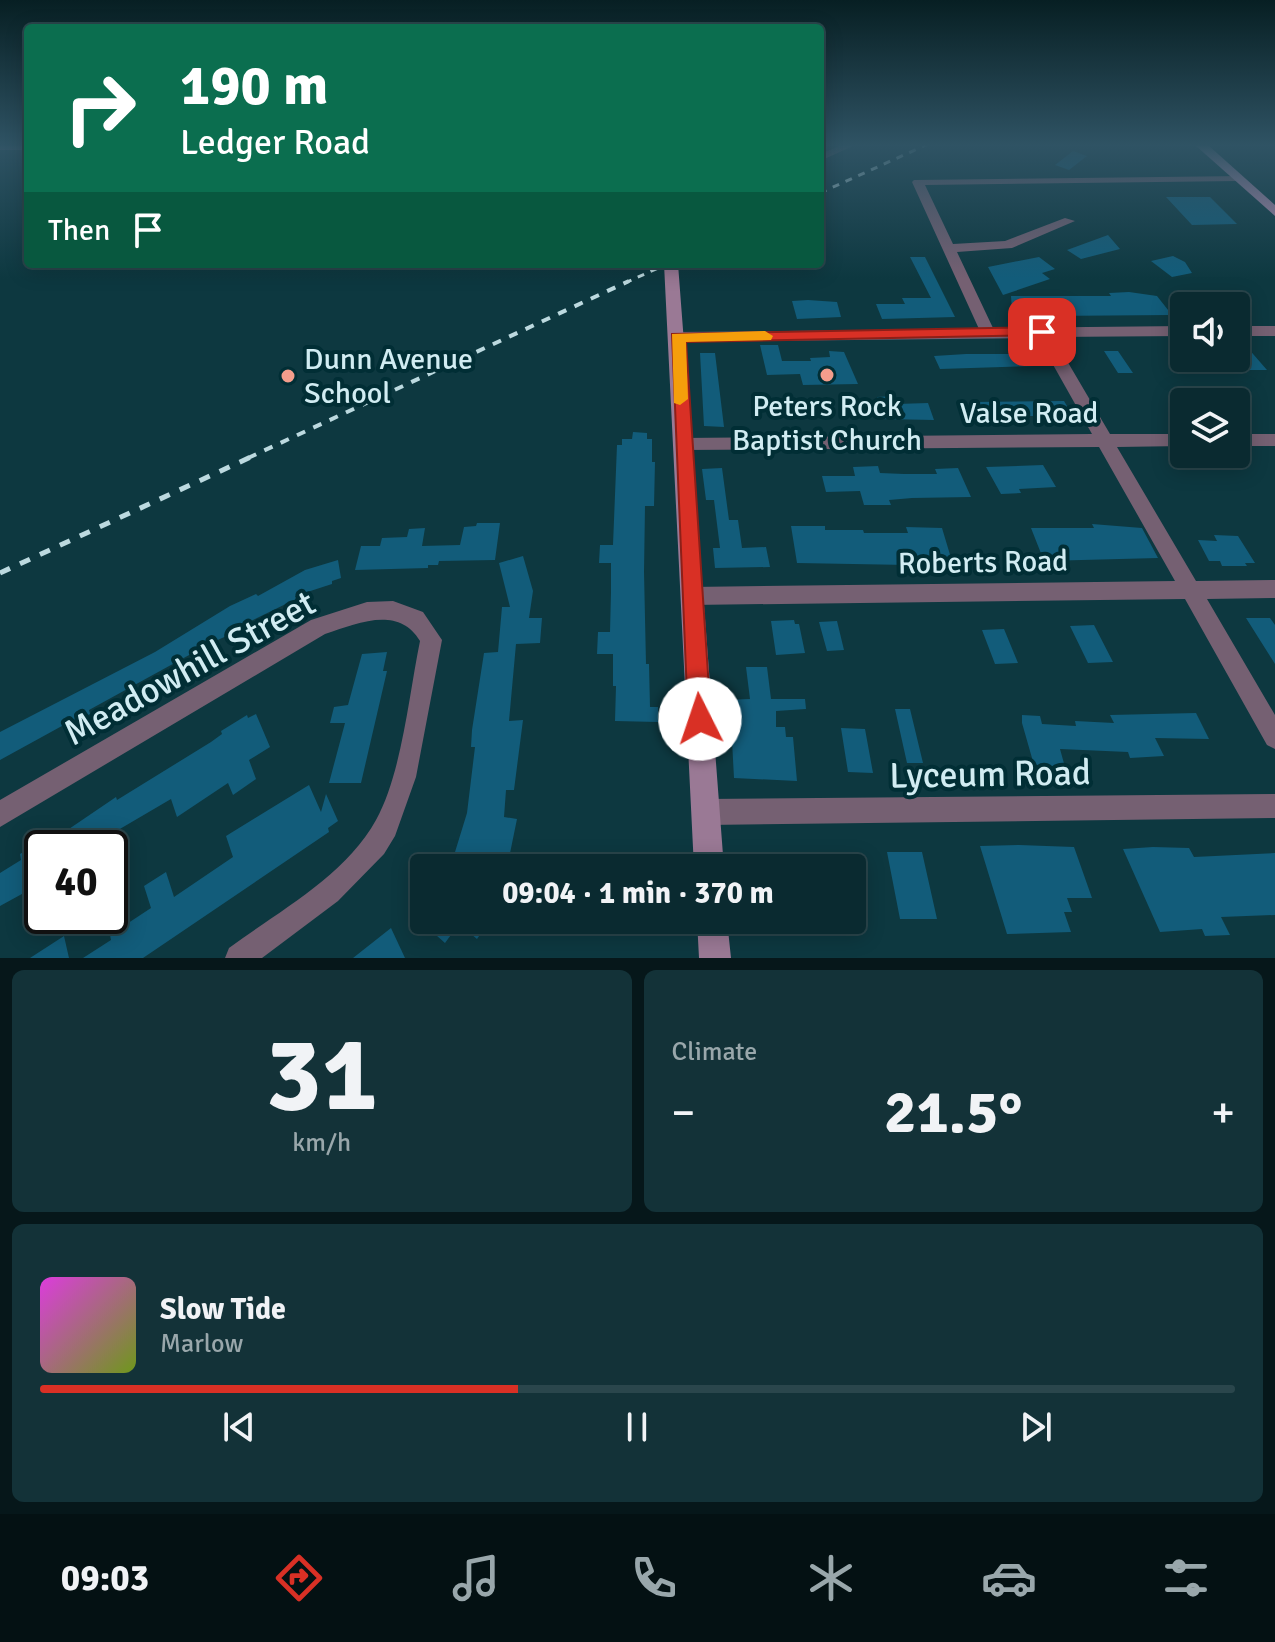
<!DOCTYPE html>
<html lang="en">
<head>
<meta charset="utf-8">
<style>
  :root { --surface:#0a2a30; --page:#133238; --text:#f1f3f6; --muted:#99a7ab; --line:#2a464c; --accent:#d93025 }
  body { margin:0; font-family:Signika,sans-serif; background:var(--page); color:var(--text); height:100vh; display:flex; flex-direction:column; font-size:30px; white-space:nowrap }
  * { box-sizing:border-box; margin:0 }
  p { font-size:26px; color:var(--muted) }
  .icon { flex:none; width:44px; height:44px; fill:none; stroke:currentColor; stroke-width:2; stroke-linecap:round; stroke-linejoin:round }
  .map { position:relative; height:958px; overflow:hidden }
  .details { display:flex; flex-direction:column; gap:12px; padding:12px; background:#06171a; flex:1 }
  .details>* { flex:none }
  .hud { position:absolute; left:24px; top:24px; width:800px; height:244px; border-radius:8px; box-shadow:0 4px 20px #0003,0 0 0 2px var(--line); background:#0b6e4f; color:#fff; overflow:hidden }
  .controls { position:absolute; left:1170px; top:292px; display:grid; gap:16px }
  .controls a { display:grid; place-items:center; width:80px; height:80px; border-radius:8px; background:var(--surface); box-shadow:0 4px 20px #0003,0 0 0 2px var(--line); font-size:40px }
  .speed { position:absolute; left:24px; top:830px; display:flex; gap:16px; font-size:40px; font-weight:700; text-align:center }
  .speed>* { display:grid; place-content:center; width:104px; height:104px; border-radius:50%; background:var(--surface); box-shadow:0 4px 20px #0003,0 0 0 2px var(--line); line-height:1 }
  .speed .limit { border:4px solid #111; border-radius:12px; background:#fff; color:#111 }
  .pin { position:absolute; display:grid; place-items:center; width:68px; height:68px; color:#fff; margin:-34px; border-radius:16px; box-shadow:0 4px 12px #0006 }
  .me { position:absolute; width:88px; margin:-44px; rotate:356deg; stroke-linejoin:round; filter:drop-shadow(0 0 6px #0008) }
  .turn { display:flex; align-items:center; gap:28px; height:168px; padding:0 24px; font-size:36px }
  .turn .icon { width:104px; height:104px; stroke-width:2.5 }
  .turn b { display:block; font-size:56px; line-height:68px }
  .then { display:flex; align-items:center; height:76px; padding:0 24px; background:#0003; gap:16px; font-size:30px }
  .big { font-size:60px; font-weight:800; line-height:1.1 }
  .details .card { flex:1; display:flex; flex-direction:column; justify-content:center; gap:12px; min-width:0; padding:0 28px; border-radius:12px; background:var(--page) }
  .details .dial { align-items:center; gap:0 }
  .dial b { font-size:104px; line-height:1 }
  .song { display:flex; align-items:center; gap:24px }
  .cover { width:96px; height:96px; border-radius:12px; background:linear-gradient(135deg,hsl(300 70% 55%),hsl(80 70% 35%)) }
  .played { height:8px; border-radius:4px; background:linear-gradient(90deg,var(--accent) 40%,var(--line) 40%) }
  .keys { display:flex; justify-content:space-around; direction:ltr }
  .heat { display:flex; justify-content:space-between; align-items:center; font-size:44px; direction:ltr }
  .details .tiles { flex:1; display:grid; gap:12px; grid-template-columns:1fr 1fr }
  .card:last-child { grid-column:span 2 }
  .trip { position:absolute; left:410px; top:854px; width:456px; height:80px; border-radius:8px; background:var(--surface); box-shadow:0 4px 20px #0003,0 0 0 2px var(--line); font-weight:800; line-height:80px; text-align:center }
  .tabs { display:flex; height:128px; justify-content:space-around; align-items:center; background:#041113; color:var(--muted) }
  .tabs .icon { width:56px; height:56px }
  .tabs .current { color:var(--accent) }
  .tabs b { font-size:36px; color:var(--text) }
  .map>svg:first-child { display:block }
</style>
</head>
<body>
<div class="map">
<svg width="1275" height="958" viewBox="0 0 1275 958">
  <rect width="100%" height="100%" fill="#0d3840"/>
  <path fill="#125c7a" d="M1073,151L1087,156L1069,170L1055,165Z
    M1166,197H1210L1237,224L1192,225Z
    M1108,235L1120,249L1081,259L1067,250Z
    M1173,256L1185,262L1192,273L1172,277L1151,261Z
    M910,257H925L955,317L882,319L876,304H905L902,298H931Z
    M1039,257L1055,269L1042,273L1050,279L1003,295L988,267Z
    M1129,292L1157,296L1172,315L1047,316L1012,310L1011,296H1111L1109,293Z
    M808,300L837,302L841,317L797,319L792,301Z
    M760,345H778L782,361H811L810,358L830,357L829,351L844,352L858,384L803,385L800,374L767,375Z
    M1236,347H1247L1267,370H1247L1236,357Z
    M1104,351H1118L1133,373H1118Z
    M700,353H715L724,427L704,426Z
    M966,354H1028L1035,366L940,369L934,356Z
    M894,396L897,404L928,403L934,420L885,419L877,397Z
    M1064,401L1073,416H979L973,402Z
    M633,432L647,433V439H652V462H655L654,506H645L644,572L646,664H649L650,707H658V722L615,721L616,686H613V654H597L598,632H610L611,592V563H599L600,545H613L617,445H622V439H632Z
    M1043,465L1056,487L1019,489L1021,493L1001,494L986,467Z
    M878,466L880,473L904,474H937L935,469L958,468L971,497L912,498L889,500L891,505H864L860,491L826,492L822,476H855L853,467Z
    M722,468L729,520H738L742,548L766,547L770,567L715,568L713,548H720L714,500H706L702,469Z
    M477,523H500L495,560L439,561L438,565H428V568L355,570L361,546H380L382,538L407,537L409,529L425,528L422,546L460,545L464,527L476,526Z
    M1092,524L1142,528L1158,558L1044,561L1031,528H1094Z
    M791,526H825V530H863L864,533H908L906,527L942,528L951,558L906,557L908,565L797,563Z
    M1214,535L1238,536L1255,563H1245L1247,566H1222L1220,561H1209L1198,540L1217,541Z
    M523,556L533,591L529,618H542L540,643L516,644L509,721L523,720L514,790H506L504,817L517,819L507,868L451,865L467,813L475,747H471L472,730L484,653L498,652L502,607H510L499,563Z
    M338,560L341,578L332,581V584L295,596L296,599L249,622L251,625L211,643L89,710L90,714L71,724V721L0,760V732L155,652L230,606L256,594L258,596L305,570Z
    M1246,618H1270L1275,625V664Z
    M794,620L795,624H799L805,653L776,655L771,621Z
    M837,621L844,650L827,651L819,622Z
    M1094,625L1113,662L1088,663L1070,626Z
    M1004,629L1018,663L995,664L982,630Z
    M387,652L383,671H387L361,783H329L345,723H330L334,707L348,705L362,654Z
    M746,667H767L771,699H805L806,709L776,711V727H785L786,737H793L797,781L734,778L731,722H726L724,700L750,699Z
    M895,709H910L923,763H907Z
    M1196,713L1209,739L1155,738L1164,756L1130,758L1128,752L1060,749L1065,767L1034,765L1022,723V715L1040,716L1042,724L1076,726L1075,721L1114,723L1110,715Z
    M256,714L270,747L249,760L256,779L233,795L228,783L177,817L171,799L113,833L117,848H42V883L0,906V873L21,860L20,854L62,829L63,833L116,797L117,800L211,742L222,734L221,731L247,715L248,718Z
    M841,728L865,729L873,773L848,772Z
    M309,785L321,812L326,794L338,821L328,828L329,832L143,958H83L111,940L110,935L151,908L144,886L166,872L174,897L233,857L226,836Z
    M1019,845L1074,847L1092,898H1067L1072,912H1064L1071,932L1007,934L980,846Z
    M1153,847L1189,848L1194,857L1275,853V915L1221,917L1230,935L1205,936L1202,929L1160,932L1123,849Z
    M887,852H922L937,919H900Z
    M419,920H490L477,939L459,924L445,943Z
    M391,928L405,958H353Z
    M64,936L69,958H30Z"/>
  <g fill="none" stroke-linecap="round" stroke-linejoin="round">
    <path fill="#756072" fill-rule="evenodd" d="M842,145H855L820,161V154Z
      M1242,176V180L1238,181L925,185L953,244L1005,241L1065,218L1075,221L1012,248L957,252L993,328L1184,326V336L1053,337L1110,434H1184V446L1117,447L1196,581L1275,580V598L1207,599L1275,715V749L1267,745L1185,599L691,605L684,602L681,596L684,590L691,587L1175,581L1099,447L682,450L673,444L682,438L1092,434L1038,338L678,342L671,337L678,332L979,329L912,182L914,180Z
      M1236,326H1275V336H1236Z
      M1236,434H1275V446H1236Z
      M393,601L423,612L442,640L416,777L395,836L384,854L338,901L262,958H225L229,948C279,911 345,876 376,820C402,773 409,694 420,641C399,605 357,623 325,634L0,827V800L311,620L367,602Z
      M1275,794V818L706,825L697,821L693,812L697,803L706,799Z"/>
    <path fill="#9a7995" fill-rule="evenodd" d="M0,145H28V150H0Z
      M664,264H678L724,868H694Z
      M697,920H727L731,958H699Z"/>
    <path fill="#b78cb0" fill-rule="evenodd" d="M1195,145H1208L1275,205V216Z"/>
    <path stroke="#bcd9df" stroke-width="3" stroke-dasharray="7 7" stroke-linecap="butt" d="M820,193L926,145
      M625,283L667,264"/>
    <path stroke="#bcd9df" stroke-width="4" stroke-dasharray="9 9" stroke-linecap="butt" d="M248,458L629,281"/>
    <path stroke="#bcd9df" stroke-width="5" stroke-dasharray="11 11" stroke-linecap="butt" d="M0,573L253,456"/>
  </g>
  <linearGradient id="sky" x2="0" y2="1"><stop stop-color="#071f23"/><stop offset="0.52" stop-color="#2f5364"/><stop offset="1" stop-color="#2f5364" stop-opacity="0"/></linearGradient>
  <rect width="1275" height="279" fill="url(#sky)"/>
  <path fill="#d93025" stroke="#8d1f18" stroke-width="2" d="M1042,327L1047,329V335L686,342L711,719L708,728L700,731L691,728L688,719L672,334Z"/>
  <path fill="#f59e0b" d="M765,331L773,336L771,340L686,342L688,399L680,405L674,403L672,334Z"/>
  <g fill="#f49d8c" stroke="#012e35" stroke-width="3">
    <circle cx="827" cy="375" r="8"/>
    <circle cx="288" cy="376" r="8"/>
  </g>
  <g text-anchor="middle" stroke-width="8" stroke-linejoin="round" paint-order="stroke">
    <g font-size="30" fill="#d1ecf2" stroke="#012e35" text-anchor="start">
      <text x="304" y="369">Dunn Avenue<tspan x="304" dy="34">School</tspan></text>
      <text x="827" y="416" text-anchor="middle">Peters Rock<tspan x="827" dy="34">Baptist Church</tspan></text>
    </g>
    <g font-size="30" fill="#d1ecf2" stroke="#012e35">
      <text x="1029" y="423">Valse Road</text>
      <text transform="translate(983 562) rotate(-1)" y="10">Roberts Road</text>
    </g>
    <g font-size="36" fill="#d1ecf2" stroke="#012e35">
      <text transform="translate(189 667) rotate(-29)" y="13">Meadowhill Street</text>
      <text transform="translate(990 773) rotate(-1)" y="13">Lyceum Road</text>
    </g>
  </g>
</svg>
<div class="controls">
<a><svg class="icon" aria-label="sound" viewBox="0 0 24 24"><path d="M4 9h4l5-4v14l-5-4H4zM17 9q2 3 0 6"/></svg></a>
<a><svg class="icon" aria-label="layers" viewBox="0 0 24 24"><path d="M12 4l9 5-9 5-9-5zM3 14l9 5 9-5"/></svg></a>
</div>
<div class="speed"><div class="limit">40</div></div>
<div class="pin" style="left:1042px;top:332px;background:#d93025"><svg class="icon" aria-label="arrive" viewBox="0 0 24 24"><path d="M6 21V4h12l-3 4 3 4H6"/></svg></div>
<svg class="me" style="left:700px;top:719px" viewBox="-20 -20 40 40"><circle r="19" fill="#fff"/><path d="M0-13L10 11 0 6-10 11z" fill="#d93025"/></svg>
<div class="trip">09:04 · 1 min · 370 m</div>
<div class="hud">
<div class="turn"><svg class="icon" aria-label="right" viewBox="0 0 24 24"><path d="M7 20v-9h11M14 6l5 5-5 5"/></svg><div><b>190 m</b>Ledger Road</div></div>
<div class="then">Then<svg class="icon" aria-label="arrive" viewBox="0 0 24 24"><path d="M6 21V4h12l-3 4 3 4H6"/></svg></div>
</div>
</div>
<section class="details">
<div class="tiles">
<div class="card dial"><b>31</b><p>km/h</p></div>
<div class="card"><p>Climate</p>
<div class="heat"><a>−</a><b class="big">21.5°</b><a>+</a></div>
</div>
<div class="card">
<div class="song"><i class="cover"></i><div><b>Slow Tide</b><p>Marlow</p></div></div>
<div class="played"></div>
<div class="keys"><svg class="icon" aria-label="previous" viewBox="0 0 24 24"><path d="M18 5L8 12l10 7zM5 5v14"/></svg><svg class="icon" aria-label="pause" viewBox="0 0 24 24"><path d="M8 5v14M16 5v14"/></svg><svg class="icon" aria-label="next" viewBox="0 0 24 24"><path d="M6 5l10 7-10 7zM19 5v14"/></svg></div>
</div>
</div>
</section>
<nav class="tabs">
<b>09:03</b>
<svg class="icon current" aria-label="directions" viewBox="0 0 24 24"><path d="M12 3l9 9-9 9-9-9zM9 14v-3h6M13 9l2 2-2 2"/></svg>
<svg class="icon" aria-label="music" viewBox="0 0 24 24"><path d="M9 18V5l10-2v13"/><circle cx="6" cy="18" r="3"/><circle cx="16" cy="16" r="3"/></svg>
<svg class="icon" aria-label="phone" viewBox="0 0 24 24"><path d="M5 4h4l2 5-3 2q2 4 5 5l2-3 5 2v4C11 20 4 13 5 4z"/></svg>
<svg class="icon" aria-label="climate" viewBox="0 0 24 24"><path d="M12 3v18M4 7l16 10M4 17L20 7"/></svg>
<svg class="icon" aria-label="car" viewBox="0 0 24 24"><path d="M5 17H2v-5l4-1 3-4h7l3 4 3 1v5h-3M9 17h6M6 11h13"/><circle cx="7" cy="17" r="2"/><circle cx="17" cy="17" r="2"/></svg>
<svg class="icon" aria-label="filters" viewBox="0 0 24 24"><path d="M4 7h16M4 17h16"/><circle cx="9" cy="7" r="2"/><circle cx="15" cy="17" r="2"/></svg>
</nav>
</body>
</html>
